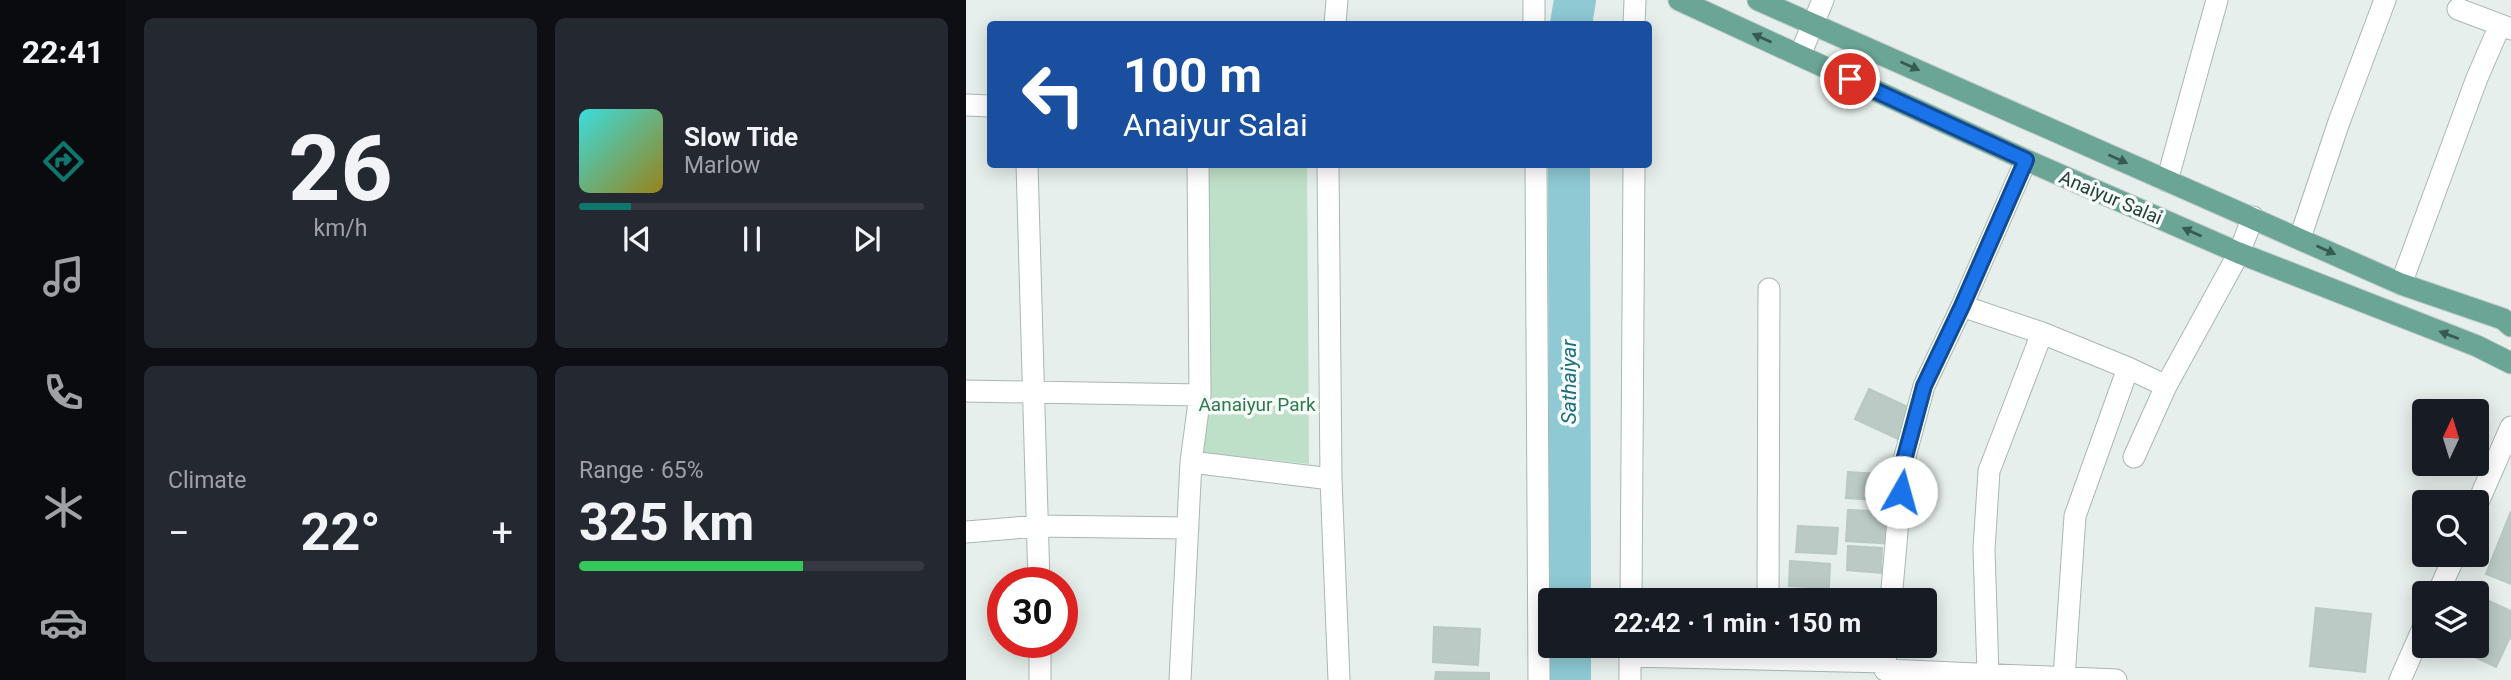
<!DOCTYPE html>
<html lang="en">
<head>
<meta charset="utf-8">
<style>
  :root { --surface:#171b24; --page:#242831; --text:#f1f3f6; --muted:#9ea1a6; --line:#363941; --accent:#0f766e }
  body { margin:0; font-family:Roboto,sans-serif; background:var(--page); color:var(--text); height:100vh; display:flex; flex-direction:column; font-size:26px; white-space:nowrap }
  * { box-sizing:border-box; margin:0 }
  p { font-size:23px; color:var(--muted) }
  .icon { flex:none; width:38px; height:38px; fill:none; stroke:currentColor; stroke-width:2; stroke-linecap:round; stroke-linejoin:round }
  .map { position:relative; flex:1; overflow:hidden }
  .side { display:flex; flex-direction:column; gap:18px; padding:18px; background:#0d0f14; width:840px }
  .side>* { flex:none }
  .hud { position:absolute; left:21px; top:21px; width:665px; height:147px; border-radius:7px; box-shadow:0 4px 18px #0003; background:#1a4fa0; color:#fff; overflow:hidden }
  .needle { width:46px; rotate:4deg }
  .tools { position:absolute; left:1446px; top:399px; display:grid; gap:14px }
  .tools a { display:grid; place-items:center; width:77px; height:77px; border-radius:7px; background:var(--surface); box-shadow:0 4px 18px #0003; font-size:35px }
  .speed { position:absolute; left:21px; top:567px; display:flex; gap:14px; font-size:35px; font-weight:700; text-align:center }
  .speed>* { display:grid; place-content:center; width:91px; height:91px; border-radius:50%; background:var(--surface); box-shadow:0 4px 18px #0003; line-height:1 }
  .speed .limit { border:10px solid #d22; background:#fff; color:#111 }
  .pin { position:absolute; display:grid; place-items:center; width:60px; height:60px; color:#fff; margin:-30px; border:4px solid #fff; border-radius:50%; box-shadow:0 2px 7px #0007 }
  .me { position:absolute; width:77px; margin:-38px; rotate:7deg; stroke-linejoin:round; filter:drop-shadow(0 0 5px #0008) }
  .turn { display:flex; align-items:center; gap:24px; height:147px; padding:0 21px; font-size:32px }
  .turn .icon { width:91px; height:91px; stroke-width:2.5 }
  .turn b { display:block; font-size:49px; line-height:60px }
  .big { font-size:52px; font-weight:700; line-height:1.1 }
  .side .widget { flex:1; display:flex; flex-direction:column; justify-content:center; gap:10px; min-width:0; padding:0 24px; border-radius:10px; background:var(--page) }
  .side .dial { align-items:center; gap:0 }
  .dial b { font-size:91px; line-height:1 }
  .song { display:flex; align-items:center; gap:21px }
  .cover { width:84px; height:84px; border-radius:10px; background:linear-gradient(135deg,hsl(180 70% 55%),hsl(50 70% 35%)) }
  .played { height:7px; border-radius:4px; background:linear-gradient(90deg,var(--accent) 15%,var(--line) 15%) }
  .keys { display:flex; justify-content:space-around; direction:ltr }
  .heat { display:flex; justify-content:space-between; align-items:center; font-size:38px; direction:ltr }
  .charge { height:10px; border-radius:5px; background:linear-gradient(90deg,#34c759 65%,var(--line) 0) }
  .side .tiles { flex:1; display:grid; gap:18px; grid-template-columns:repeat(2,1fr) }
  .trip { position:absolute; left:572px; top:588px; width:399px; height:70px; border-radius:7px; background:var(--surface); box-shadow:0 4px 18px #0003; font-weight:700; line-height:70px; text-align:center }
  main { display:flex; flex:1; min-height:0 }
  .tabs { display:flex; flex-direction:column; width:126px; justify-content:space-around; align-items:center; background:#090b0e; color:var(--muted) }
  .tabs .icon { width:49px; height:49px }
  .tabs .active { color:var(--accent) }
  .tabs b { font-size:32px; color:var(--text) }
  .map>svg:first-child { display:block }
</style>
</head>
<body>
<main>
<nav class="tabs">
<b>22:41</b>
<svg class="icon active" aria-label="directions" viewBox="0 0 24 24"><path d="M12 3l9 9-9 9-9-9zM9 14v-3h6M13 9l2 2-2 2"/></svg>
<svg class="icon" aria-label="music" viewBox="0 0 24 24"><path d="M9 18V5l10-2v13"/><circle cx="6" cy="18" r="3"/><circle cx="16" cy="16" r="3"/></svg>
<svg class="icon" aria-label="phone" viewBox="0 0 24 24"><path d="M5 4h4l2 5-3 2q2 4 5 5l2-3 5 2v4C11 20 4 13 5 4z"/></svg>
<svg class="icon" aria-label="climate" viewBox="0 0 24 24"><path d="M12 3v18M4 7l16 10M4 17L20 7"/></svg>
<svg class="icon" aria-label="car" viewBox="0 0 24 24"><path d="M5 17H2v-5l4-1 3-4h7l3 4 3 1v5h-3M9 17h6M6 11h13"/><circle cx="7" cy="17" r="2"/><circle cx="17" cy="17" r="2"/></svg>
</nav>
<section class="side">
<div class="tiles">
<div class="widget dial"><b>26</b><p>km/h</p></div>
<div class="widget">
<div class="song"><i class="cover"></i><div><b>Slow Tide</b><p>Marlow</p></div></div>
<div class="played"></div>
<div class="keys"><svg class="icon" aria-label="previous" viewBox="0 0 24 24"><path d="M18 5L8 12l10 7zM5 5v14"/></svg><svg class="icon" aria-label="pause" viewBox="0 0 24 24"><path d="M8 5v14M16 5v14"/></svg><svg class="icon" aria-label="next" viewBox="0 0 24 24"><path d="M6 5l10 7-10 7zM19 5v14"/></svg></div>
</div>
<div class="widget"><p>Climate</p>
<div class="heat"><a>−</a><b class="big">22°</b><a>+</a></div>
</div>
<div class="widget"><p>Range · 65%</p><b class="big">325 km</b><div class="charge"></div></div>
</div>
</section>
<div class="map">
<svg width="1545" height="680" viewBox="0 0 1545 680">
  <rect width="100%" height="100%" fill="#e6efeb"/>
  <path fill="#bfe0c8" d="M241,165H341L343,464L232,452Z"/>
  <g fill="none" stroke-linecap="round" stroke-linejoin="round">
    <path stroke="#8ec9d4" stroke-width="42" d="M605,24L609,0
      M603,164L604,600
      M604,646V680"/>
  </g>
  <path fill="#bbcac4" stroke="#b8c9c2" stroke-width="2" d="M903,389L946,409L932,439L889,419Z
    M882,472L929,475L927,501L880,498Z
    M882,510L929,512L928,544L880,541Z
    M1545,511V584L1520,574Z
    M832,526L872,528L870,554L830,552Z
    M882,546L916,548L915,573L881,570Z
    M824,561L864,564L863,588L823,586Z
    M882,589L919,592V600H881Z
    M826,597L872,599V600H826Z
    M1523,601L1545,611V635L1530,667L1500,653L1503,646H1510V630Z
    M1350,608L1405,614L1399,672L1344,666Z
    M468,627L514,629L512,665L467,662Z
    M836,646H872L871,656L836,655Z
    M883,646H916L915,656L882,654Z
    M470,672L523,673V680H469Z"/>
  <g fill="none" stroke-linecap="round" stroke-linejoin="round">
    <defs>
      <path id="minor" d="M1492,9L1545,29
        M369,24L371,0
        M668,24L669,0
        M834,55L857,0
        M0,105L24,106
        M61,164L73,583
        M362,164L365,479L373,680
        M1201,181L1251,0
        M1334,238L1373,122L1419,0
        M1435,284L1511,78L1534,25
        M996,306L1076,333L1162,368L1109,516L1098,678
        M1162,368L1200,386
        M0,391L234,395
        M1168,457L1200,386L1273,253L1287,217
        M225,462L365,479
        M1510,507L1545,427
        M0,532L72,526L222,528
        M1472,593L1489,555
        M665,600L668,164
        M802,600L803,289
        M925,600L937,464L958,386L996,306L1060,160
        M74,642V680
        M664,656L920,662
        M919,670L1150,680
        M1022,674L1018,549L1023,471L1076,333
        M214,680L225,462L234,395L232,164
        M664,680V646
        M1434,680L1458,626"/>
      <path id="tertiary" d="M568,0V24
        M570,164L573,680"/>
      <path id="primary" d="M713,0L1060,160L1273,253L1511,346L1545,363
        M792,0L1435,284L1537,319L1545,326"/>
    </defs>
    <use href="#minor" stroke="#a8b8b2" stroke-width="23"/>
    <use href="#tertiary" stroke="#a8b8b2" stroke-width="23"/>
    <use href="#primary" stroke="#c2cac8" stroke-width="23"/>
    <use href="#minor" stroke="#fff" stroke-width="21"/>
    <use href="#tertiary" stroke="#fff" stroke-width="21"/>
    <use href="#primary" stroke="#6aa596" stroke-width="21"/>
  </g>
  <defs><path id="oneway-solid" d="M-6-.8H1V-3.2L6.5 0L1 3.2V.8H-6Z" transform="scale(1.75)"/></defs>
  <g fill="#365b51">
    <use href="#oneway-solid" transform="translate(796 38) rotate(-156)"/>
    <use href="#oneway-solid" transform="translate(944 66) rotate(24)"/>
    <use href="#oneway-solid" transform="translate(1152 159) rotate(24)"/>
    <use href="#oneway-solid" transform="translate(1226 232) rotate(-156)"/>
    <use href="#oneway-solid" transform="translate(1360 250) rotate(24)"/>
    <use href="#oneway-solid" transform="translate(1483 335) rotate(-159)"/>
  </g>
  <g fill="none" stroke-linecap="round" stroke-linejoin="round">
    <defs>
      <path id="route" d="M884,79L1060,160L996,306L958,386L937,464L935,492"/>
    </defs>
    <use href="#route" stroke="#114b97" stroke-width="18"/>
    <use href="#route" stroke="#1a73e8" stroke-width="12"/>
  </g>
  <g text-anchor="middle" stroke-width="7" stroke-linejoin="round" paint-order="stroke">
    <g font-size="19" fill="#24423a" stroke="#f7fbf9">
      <text transform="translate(1145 197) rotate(23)" y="7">Anaiyur Salai</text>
    </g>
    <g font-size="19" fill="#2d7a4b" stroke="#f7fbf9">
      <text x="291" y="411">Aanaiyur Park</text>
    </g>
    <g font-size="21" font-style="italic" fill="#1c6f80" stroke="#f7fbf9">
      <text transform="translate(603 382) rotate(-90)" y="7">Sathaiyar</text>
    </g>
  </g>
</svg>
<div class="tools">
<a><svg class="needle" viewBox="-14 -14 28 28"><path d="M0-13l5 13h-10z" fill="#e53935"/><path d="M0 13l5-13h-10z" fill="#9ea1a6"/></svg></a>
<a><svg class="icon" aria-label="search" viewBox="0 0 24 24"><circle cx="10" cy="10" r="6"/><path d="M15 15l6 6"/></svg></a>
<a><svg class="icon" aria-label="layers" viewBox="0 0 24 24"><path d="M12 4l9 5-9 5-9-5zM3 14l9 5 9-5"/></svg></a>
</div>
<div class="speed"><div class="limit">30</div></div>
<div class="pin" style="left:884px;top:79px;background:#d93025"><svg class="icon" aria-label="arrive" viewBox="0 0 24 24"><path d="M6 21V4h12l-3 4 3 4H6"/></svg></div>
<svg class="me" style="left:935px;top:492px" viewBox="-20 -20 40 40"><circle r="19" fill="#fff"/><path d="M0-13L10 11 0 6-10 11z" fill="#1a73e8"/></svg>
<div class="trip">22:42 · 1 min · 150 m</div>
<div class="hud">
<div class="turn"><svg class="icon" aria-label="left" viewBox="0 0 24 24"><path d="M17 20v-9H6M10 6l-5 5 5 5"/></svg><div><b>100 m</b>Anaiyur Salai</div></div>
</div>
</div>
</main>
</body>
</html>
